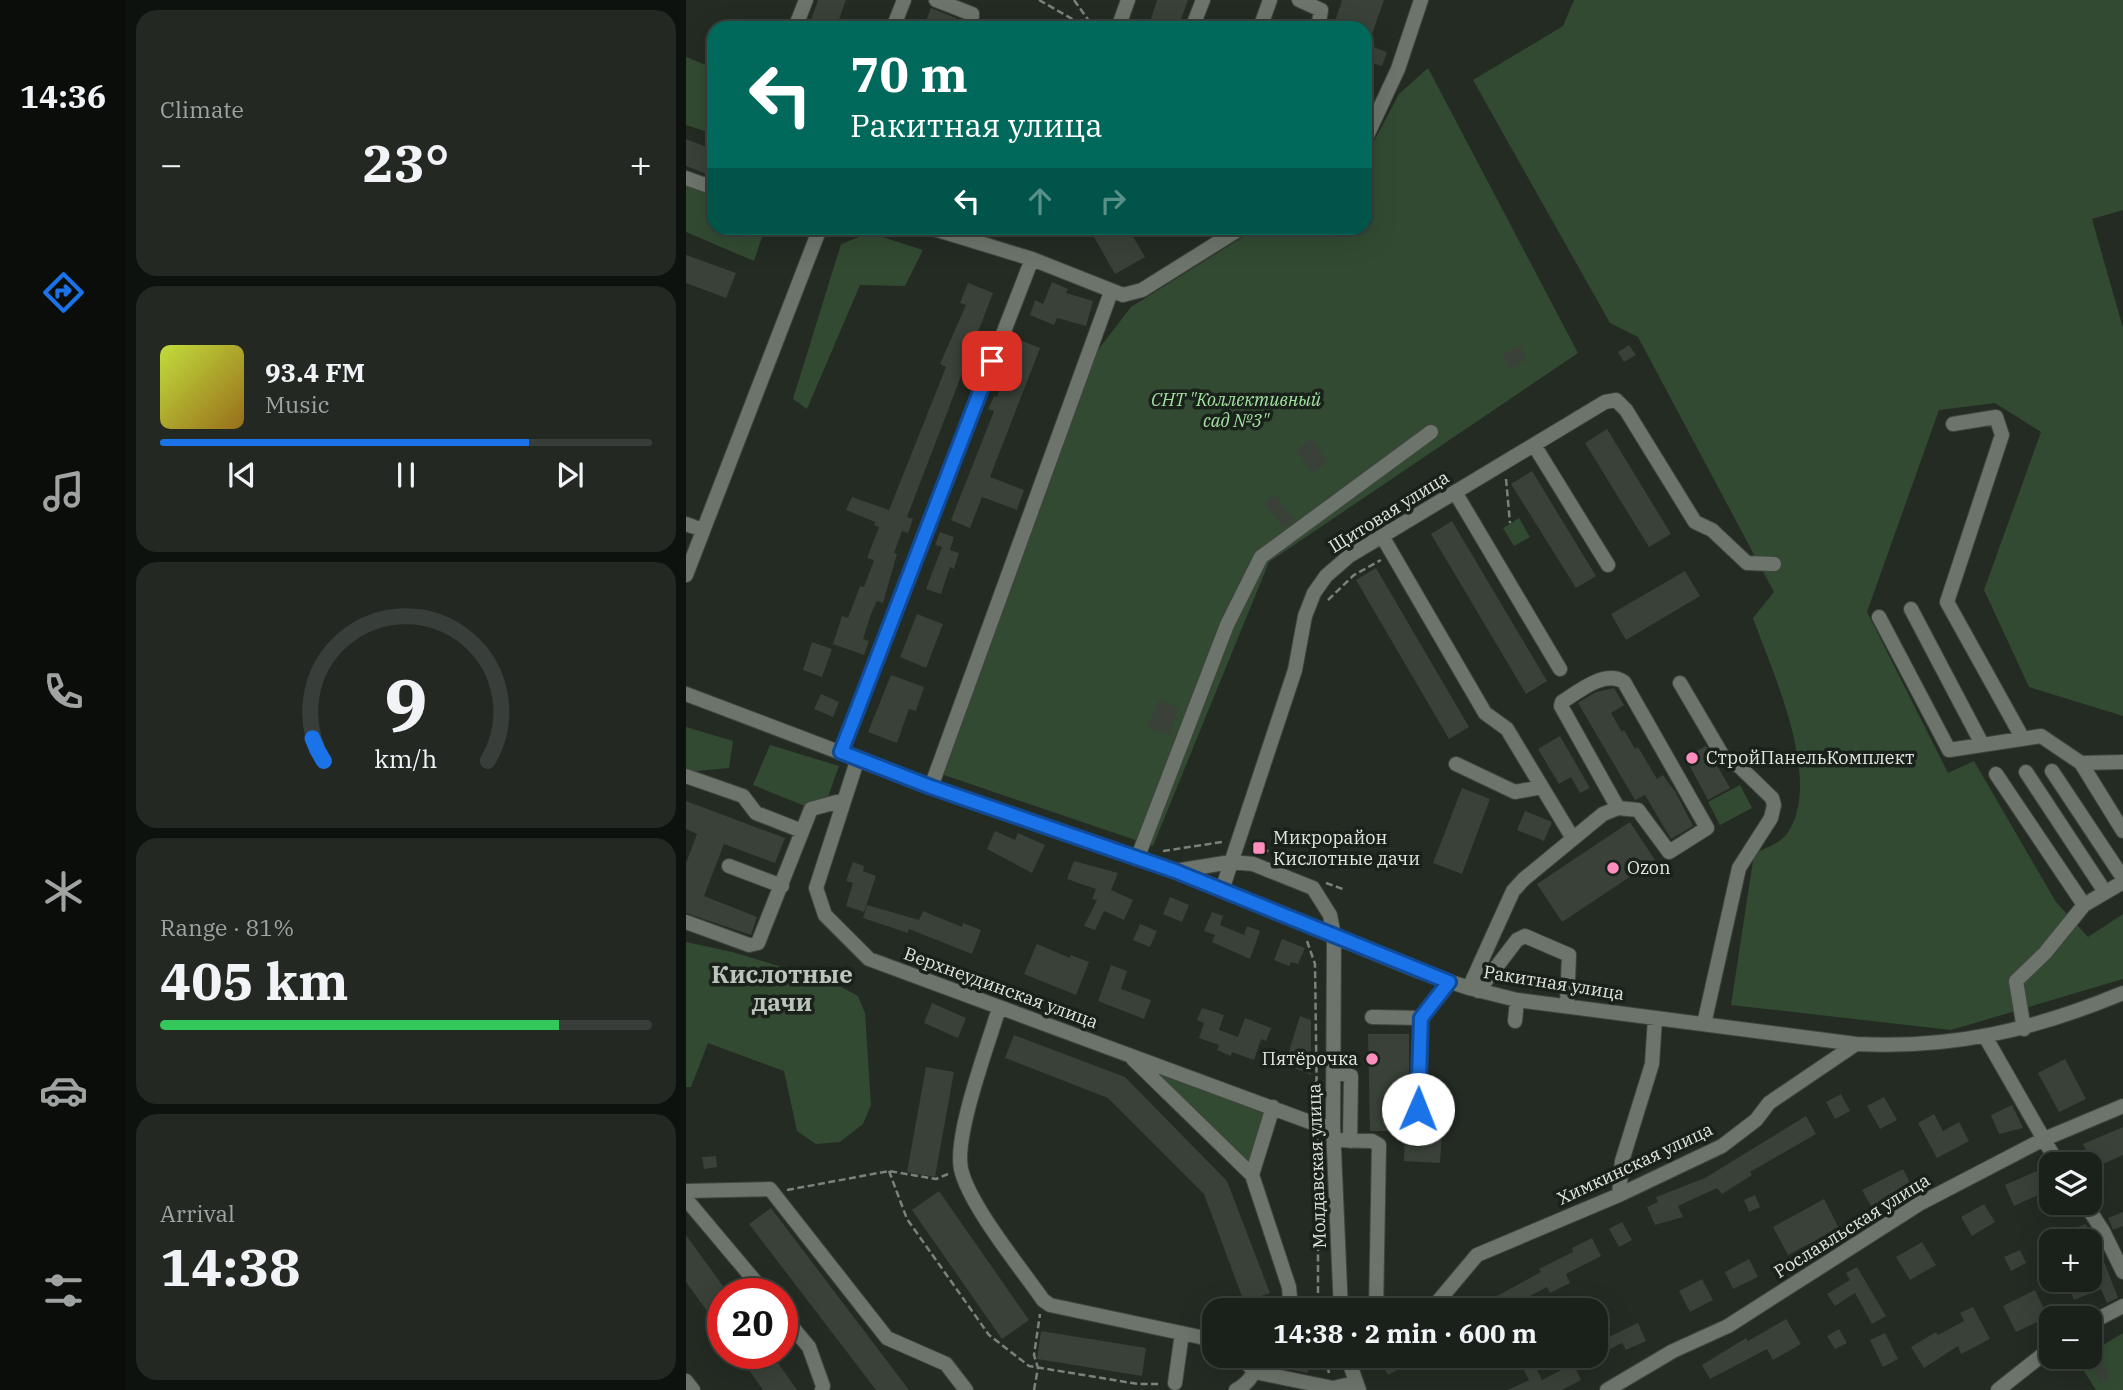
<!DOCTYPE html>
<html lang="en">
<head>
<meta charset="utf-8">
<style>
  :root { --surface:#1a201a; --page:#232823; --text:#f1f3f6; --muted:#9fa3a2; --line:#383e39; --accent:#1a73e8 }
  body { margin:0; font-family:"IBM Plex Serif",serif; background:var(--page); color:var(--text); height:100vh; display:flex; flex-direction:column; font-size:26px; white-space:nowrap }
  * { box-sizing:border-box; margin:0 }
  p { font-size:23px; color:var(--muted) }
  .icon { flex:none; width:38px; height:38px; fill:none; stroke:currentColor; stroke-width:2; stroke-linecap:round; stroke-linejoin:round }
  .map { position:relative; flex:1; overflow:hidden }
  .details { display:flex; flex-direction:column; gap:10px; padding:10px; background:#0e120e; width:560px }
  .details>* { flex:none }
  .top-card { position:absolute; left:21px; top:21px; width:665px; height:214px; border-radius:21px; box-shadow:0 7px 28px #0002,0 0 0 2px var(--line); background:#00695c; color:#fff; overflow:hidden }
  .fabs { position:absolute; left:1353px; top:1152px; display:grid; gap:14px }
  .fabs a { display:grid; place-items:center; width:63px; height:63px; border-radius:14px; background:var(--surface); box-shadow:0 7px 28px #0002,0 0 0 2px var(--line); font-size:35px }
  .speed { position:absolute; left:21px; top:1278px; display:flex; gap:14px; font-size:35px; font-weight:700; text-align:center }
  .speed>* { display:grid; place-content:center; width:91px; height:91px; border-radius:50%; background:var(--surface); box-shadow:0 7px 28px #0002,0 0 0 2px var(--line); line-height:1 }
  .speed .limit { border:10px solid #d22; background:#fff; color:#111 }
  .pin { position:absolute; display:grid; place-items:center; width:60px; height:60px; color:#fff; margin:-30px; border-radius:14px; box-shadow:0 4px 10px #0006 }
  .me { position:absolute; width:77px; margin:-38px; rotate:1deg; stroke-linejoin:round; filter:drop-shadow(0 0 5px #0008) }
  .turn { display:flex; align-items:center; gap:24px; height:147px; padding:0 28px; font-size:32px }
  .turn .icon { width:91px; height:91px; stroke-width:2.5 }
  .turn b { display:block; font-size:49px; line-height:60px }
  .lanes { display:flex; align-items:center; height:66px; padding:0 28px; background:#0003; justify-content:center; gap:35px; direction:ltr }
  .lanes .off { opacity:.35 }
  .big { font-size:52px; font-weight:700; line-height:1.1 }
  .details .card { flex:1; display:flex; flex-direction:column; justify-content:center; gap:10px; min-width:0; padding:0 24px; border-radius:21px; background:var(--page) }
  .details .dial { align-items:center; gap:0 }
  .dial svg { height:182px; overflow:visible; fill:none; stroke:var(--line); stroke-width:7; stroke-linecap:round; text-anchor:middle }
  .dial text { fill:var(--text); stroke:none }
  .song { display:flex; align-items:center; gap:21px }
  .cover { width:84px; height:84px; border-radius:10px; background:linear-gradient(135deg,hsl(70 70% 55%),hsl(40 70% 35%)) }
  .played { height:7px; border-radius:4px; background:linear-gradient(90deg,var(--accent) 75%,var(--line) 75%) }
  .keys { display:flex; justify-content:space-around; direction:ltr }
  .heat { display:flex; justify-content:space-between; align-items:center; font-size:38px; direction:ltr }
  .charge { height:10px; border-radius:5px; background:linear-gradient(90deg,#34c759 81%,var(--line) 0) }
  .trip { position:absolute; left:516px; top:1298px; width:406px; height:70px; border-radius:21px; background:var(--surface); box-shadow:0 7px 28px #0002,0 0 0 2px var(--line); font-weight:700; line-height:70px; text-align:center }
  main { display:flex; flex:1; min-height:0 }
  .tabs { display:flex; flex-direction:column; width:126px; justify-content:space-around; align-items:center; background:#0a0d0a; color:var(--muted) }
  .tabs .icon { width:49px; height:49px }
  .tabs .selected { color:var(--accent) }
  .tabs b { font-size:32px; color:var(--text) }
  .map>svg:first-child { display:block }
</style>
</head>
<body>
<main>
<nav class="tabs">
<b>14:36</b>
<svg class="icon selected" aria-label="directions" viewBox="0 0 24 24"><path d="M12 3l9 9-9 9-9-9zM9 14v-3h6M13 9l2 2-2 2"/></svg>
<svg class="icon" aria-label="music" viewBox="0 0 24 24"><path d="M9 18V5l10-2v13"/><circle cx="6" cy="18" r="3"/><circle cx="16" cy="16" r="3"/></svg>
<svg class="icon" aria-label="phone" viewBox="0 0 24 24"><path d="M5 4h4l2 5-3 2q2 4 5 5l2-3 5 2v4C11 20 4 13 5 4z"/></svg>
<svg class="icon" aria-label="climate" viewBox="0 0 24 24"><path d="M12 3v18M4 7l16 10M4 17L20 7"/></svg>
<svg class="icon" aria-label="car" viewBox="0 0 24 24"><path d="M5 17H2v-5l4-1 3-4h7l3 4 3 1v5h-3M9 17h6M6 11h13"/><circle cx="7" cy="17" r="2"/><circle cx="17" cy="17" r="2"/></svg>
<svg class="icon" aria-label="filters" viewBox="0 0 24 24"><path d="M4 7h16M4 17h16"/><circle cx="9" cy="7" r="2"/><circle cx="15" cy="17" r="2"/></svg>
</nav>
<section class="details">
<div class="card"><p>Climate</p>
<div class="heat"><a>−</a><b class="big">23°</b><a>+</a></div>
</div>
<div class="card">
<div class="song"><i class="cover"></i><div><b>93.4 FM</b><p>Music</p></div></div>
<div class="played"></div>
<div class="keys"><svg class="icon" aria-label="previous" viewBox="0 0 24 24"><path d="M18 5L8 12l10 7zM5 5v14"/></svg><svg class="icon" aria-label="pause" viewBox="0 0 24 24"><path d="M8 5v14M16 5v14"/></svg><svg class="icon" aria-label="next" viewBox="0 0 24 24"><path d="M6 5l10 7-10 7zM19 5v14"/></svg></div>
</div>
<div class="card dial"><svg viewBox="0 0 100 80">
<path d="M14 69A42 42 0 1 1 86 69"/>
<path d="M14 69A42 42 0 0 1 9 59" stroke="#1a73e8"/>
<text x="50" y="56" font-size="32" font-weight="700">9</text>
<text x="50" y="72" font-size="11">km/h</text>
</svg></div>
<div class="card"><p>Range · 81%</p><b class="big">405 km</b><div class="charge"></div></div>
<div class="card"><p>Arrival</p><b class="big">14:38</b></div>
</section>
<div class="map">
<svg width="1437" height="1390" viewBox="0 0 1437 1390">
  <rect width="100%" height="100%" fill="#232b23"/>
  <path fill="#324a32" d="M888,0H1437V210L1406,219L1437,328V716L1343,687L1298,590L1355,432L1309,403L1253,410L1181,612L1262,773L1288,761L1370,902L1402,937L1437,914V979L1265,1030L1045,1005L1068,854C1077,849 1094,843 1100,835C1139,784 1086,671 1067,618L1088,592L952,337L924,323L787,80L877,26Z
    M0,57L28,68V134L0,125Z
    M742,68L892,353L583,562L467,846L255,774L405,359L445,307L571,228H679V158L713,94Z
    M0,180L28,192V228H79L68,261L0,232Z
    M184,233L237,250L219,286L174,285L121,409L107,399L155,244Z
    M833,518L844,537L828,546L817,528Z
    M0,727L47,741L43,768L0,772Z
    M84,745L153,766L136,813L67,785Z
    M1054,785L1066,808L1034,825L1022,802Z
    M0,942L46,952L144,981L172,996L179,1013L185,1105L177,1124L154,1142L130,1144L111,1131L98,1071L22,1043L5,1087H0Z
    M460,1068L580,1111L564,1167Z
    M1437,1333V1390H1410L1391,1360L1404,1356V1353Z"/>
  <path fill="#394138" d="M132,0H160L150,28H122Z
    M471,0H502L492,28H462Z
    M656,0H698L682,45L701,52L696,66L679,61V28H647Z
    M245,8L270,18L267,28H237Z
    M0,139L28,150V177L0,166Z
    M403,228H442L459,257L429,274Z
    M0,255L50,273L40,298L0,283Z
    M366,282L382,289L380,293L407,301L400,326L371,318L368,325L344,315L349,300L357,304Z
    M282,283L307,293L221,517L227,519L222,533L216,531L208,553L211,554L197,603L191,601L185,614L177,639L183,641L178,655L147,644L156,616L162,618L174,586L178,587L188,560L181,558L193,527L188,525L189,522L160,510L166,497L203,510L260,367L254,364L280,305L274,303Z
    M331,339L354,348L304,477L338,490L331,510L296,497L284,528L265,520L308,411L302,409L308,396L311,397Z
    M834,345L841,359L824,369L816,355Z
    M943,345L950,355L938,362L932,352Z
    M921,429L985,534L963,547L899,443Z
    M626,439L642,462L626,473L610,450Z
    M846,471L910,576L890,588L825,484Z
    M589,495L609,520L598,528L578,504Z
    M766,521L861,681L840,694L745,534Z
    M254,532L268,537L264,550L273,553L268,569L264,567L255,594L240,589L256,547L249,545Z
    M690,568L783,727L763,739L670,580Z
    M999,571L1014,596L940,640L925,614Z
    M231,614L257,624L240,668L214,657Z
    M126,642L146,649L136,677L117,670Z
    M205,675L238,687L230,711L223,709L211,743L182,732Z
    M928,688L938,705L925,713L936,732L938,730L949,749L952,747L971,779L977,775L990,793L1007,826L985,839L959,795L949,800L892,703L910,692Z
    M135,694L153,702L147,717L128,709Z
    M473,700L493,708L483,735L462,727Z
    M874,736L904,788L894,793L885,777L873,784L852,749Z
    M1020,746L1044,788L1022,800L999,757Z
    M776,788L804,799L776,874L747,863Z
    M0,801L99,838L89,863L38,844L18,896L71,917L65,935L0,913V863L11,834L0,829Z
    M839,811L866,822L858,841L831,830Z
    M944,822L969,860L876,922L851,884Z
    M309,831L329,840L332,833L359,845L346,873L301,849Z
    M388,861L432,873L425,890L447,900L438,920L418,911L409,930L398,926L411,900L406,899L410,889L381,879Z
    M167,862L178,866L177,871L190,876L178,912L160,906L167,883L160,881Z
    M484,897L503,905L496,922L477,914Z
    M181,905L233,920L237,911L276,927L277,923L295,930L286,954L223,929L222,933L177,918Z
    M526,912L537,916L534,925L558,935L561,926L574,931L564,959L526,942L529,935L518,931Z
    M454,924L471,931L464,947L447,940Z
    M596,939L619,948L612,964L605,962L603,966L588,960Z
    M351,944L384,958L385,955L403,962L390,995L338,974Z
    M425,965L441,971L435,989L465,1000L458,1019L412,1001Z
    M246,1003L280,1018L272,1038L238,1023Z
    M516,1008L538,1015L533,1030L552,1037L559,1018L585,1028L580,1041L575,1039L568,1060L546,1052L545,1056L531,1050L533,1045L513,1038L518,1023L511,1020Z
    M614,1016L625,1020V1075L599,1064Z
    M682,1034H723V1113L731,1119L757,1118L754,1163L718,1161L719,1131H684Z
    M328,1035L439,1077L541,1181L584,1293L558,1302L518,1194L422,1098L319,1058Z
    M1379,1059L1400,1099L1373,1112L1352,1073Z
    M240,1067L268,1072L249,1177L221,1172Z
    M1155,1094L1164,1111L1149,1119L1140,1102Z
    M1198,1097L1211,1120L1194,1129L1181,1106Z
    M1326,1105L1337,1128L1313,1134L1305,1115Z
    M1248,1114L1257,1131L1273,1122L1283,1141L1251,1158L1232,1123Z
    M1120,1116L1130,1134L1064,1172L1066,1175L1036,1194L1031,1188L992,1206L997,1217L969,1225L961,1207L972,1202L970,1197L1019,1178Z
    M1437,1127V1155L1408,1168L1397,1144Z
    M30,1156L31,1167L18,1169L16,1157Z
    M1358,1168L1365,1189L1328,1206L1319,1185Z
    M1217,1169L1225,1185L1185,1206L1176,1190Z
    M253,1191L343,1320L316,1339L226,1210Z
    M1069,1195L1074,1207L1063,1212L1058,1200Z
    M1138,1199L1153,1228L1102,1255L1087,1227Z
    M1298,1204L1309,1222L1286,1236L1275,1217Z
    M85,1208L223,1390H190L63,1224Z
    M1437,1212V1226L1427,1230L1422,1218Z
    M936,1222L946,1240L933,1247L923,1229Z
    M1400,1224L1405,1236L1394,1240L1389,1228Z
    M0,1235L42,1293H37V1333L0,1282Z
    M906,1238L915,1256L880,1274L884,1283L864,1293L861,1287L816,1311H783L855,1272L853,1269L887,1252L886,1248Z
    M1236,1242L1250,1265L1224,1280L1210,1257Z
    M1334,1250L1340,1263L1325,1271L1318,1257Z
    M1063,1259L1072,1277L1047,1289L1039,1272Z
    M1417,1259L1432,1298L1421,1303L1415,1289L1388,1300L1380,1279H1404V1264Z
    M1171,1267L1200,1316L1186,1324L1169,1293L1149,1306L1141,1294L1164,1280L1160,1273Z
    M1016,1279L1027,1300L1004,1312L993,1291Z
    M1349,1290L1362,1317L1330,1332L1317,1306Z
    M1287,1307L1304,1339L1275,1354L1272,1346L1238,1368L1225,1347L1250,1332L1252,1335L1278,1321L1274,1313Z
    M1100,1319L1115,1344L1087,1360L1081,1349L1024,1379L1016,1365L1060,1338L1062,1341Z
    M952,1323L960,1341L940,1350L936,1343L910,1356V1343Z
    M1153,1329L1161,1343L1149,1349L1141,1336Z
    M355,1331L460,1348L456,1376L351,1359Z
    M1199,1333L1212,1359L1197,1367L1184,1340Z
    M1411,1350L1424,1378L1414,1383L1402,1356Z
    M51,1353H85L111,1390H77Z
    M585,1356H621L622,1373L583,1365Z
    M692,1356H736L702,1375Z
    M845,1357L856,1380L887,1364L895,1380L876,1390H822L843,1380L834,1363Z"/>
  <g fill="none" stroke-linecap="round" stroke-linejoin="round">
    <defs>
      <path id="minor" d="M250,0L286,14L285,28
        M613,0L635,10L632,28
        M109,28L120,0
        M207,28L218,0
        M432,28L442,0
        M506,28L517,0
        M574,28L584,0
        M679,140L712,69L735,0
        M0,178L28,188
        M245,228L346,259L437,295L456,290L555,228
        M1267,424L1310,417L1316,435L1261,602L1337,739
        M848,445L922,565
        M769,492L874,669
        M0,524L17,530
        M696,536L799,713L821,729L886,837
        M0,575L134,228
        M1225,609L1296,744
        M1193,617L1263,750L1355,736L1395,763L1437,762
        M994,683L1038,758L1054,767L1086,798L1088,805L1085,818L1053,868L1018,1024
        M0,694L245,787L489,871L732,971L783,988L831,1000L1170,1044C1266,1049 1348,1030 1437,993
        M155,752L346,259
        M172,758L130,888L139,915L183,959L632,1125L647,1127
        M1395,763L1437,831
        M770,764L829,792L856,787
        M1366,771L1437,878
        M1340,772L1419,892
        M1310,774L1398,905
        M0,776L57,796L70,813L116,831
        M245,787L425,292
        M451,859L541,625L575,557L745,432
        M43,866L96,886
        M489,871L545,862L567,864L627,888L644,915L648,936L647,1127L655,1311
        M536,890L609,670L619,616L628,593L640,576L663,556L919,402L930,400L940,410L1009,522L1026,530L1061,563L1088,564
        M0,922L63,945L72,943L125,809L158,800
        M783,988L827,891L838,879L917,814L932,808L952,810L983,852L1021,828L938,682C919,669 892,692 876,702L875,706L932,808
        M792,991L831,940L839,936L883,955L881,1006
        M313,1008C302,1045 268,1135 275,1169C283,1205 335,1268 357,1300L364,1305L514,1337L528,1342
        M686,1017L735,1018
        M829,1021L831,1000
        M1338,1029L1330,981L1359,953L1398,905L1437,882
        M1300,1038L1372,1164
        M447,1059L566,1175L603,1287L604,1298L597,1311
        M648,1072L665,1076L664,1141
        M732,1109L735,1018L763,982
        M648,1140L686,1141L693,1145L690,1311
        M566,1175L587,1107
        M0,1191L84,1189L201,1338L260,1364L280,1390
        M933,1195L936,1161L966,1064L969,1018
        M0,1199L79,1293
        M1398,1202L1417,1231L1437,1272
        M744,1311L791,1255L933,1195L1036,1146L1070,1120L1083,1103L1170,1044
        M96,1315L123,1347L137,1386L136,1390
        M1404,1323L1437,1306
        M554,1356L569,1372L647,1388L669,1383
        M661,1356L673,1390
        M0,1381L7,1390
        M489,1383L496,1333
        M550,1390C564,1383 570,1370 576,1356
        M921,1390L987,1351L1042,1326L1233,1204L1356,1140L1437,1106
        M1312,1390L1365,1348"/>
    </defs>
    <use href="#minor" stroke="#40463f" stroke-width="16"/>
    <path stroke="#7b827b" stroke-width="2.5" stroke-dasharray="7 3.5" stroke-linecap="butt" d="M353,0L402,28
      M388,0L408,28
      M820,479L824,523
      M642,600L668,575L695,560
      M566,845L601,858L611,866
      M477,851L536,842
      M640,883L657,889
      M621,941L629,964L631,1111
      M632,1139V1311
      M203,1171L221,1219L303,1335L343,1366L452,1384H475
      M101,1190L203,1171L250,1179L262,1174
      M639,1356L643,1373
      M348,1390L352,1368L348,1355L354,1314"/>
    <use href="#minor" stroke="#6c746b" stroke-width="14"/>
  </g>
  <g fill="none" stroke-linecap="round" stroke-linejoin="round">
    <defs>
      <path id="route" d="M306,361L155,752L245,787L489,871L763,982L735,1018L732,1109"/>
    </defs>
    <use href="#route" stroke="#114b97" stroke-width="18"/>
    <use href="#route" stroke="#1a73e8" stroke-width="12"/>
  </g>
  <g fill="#fe8ebd" stroke="#1a211a" stroke-width="2.5">
    <circle cx="1006" cy="758" r="7"/>
    <rect x="566" y="841" width="14" height="14" rx="3.5"/>
    <circle cx="927" cy="868" r="7"/>
    <circle cx="686" cy="1059" r="7"/>
  </g>
  <g text-anchor="middle" stroke-width="7" stroke-linejoin="round" paint-order="stroke">
    <g font-size="18" font-style="italic" fill="#a2e2a1" stroke="#1a211a">
      <text x="550" y="406">СНТ "Коллективный<tspan x="550" dy="21">сад №3"</tspan></text>
    </g>
    <g font-size="18" fill="#e1e6e1" stroke="#1a211a">
      <text transform="translate(703 512) rotate(-32)" y="6">Щитовая улица</text>
      <text transform="translate(868 983) rotate(9)" y="6">Ракитная улица</text>
      <text transform="translate(315 988) rotate(20)" y="6">Верхнеудинская улица</text>
      <text transform="translate(949 1164) rotate(-25)" y="6">Химкинская улица</text>
      <text transform="translate(631 1166) rotate(-92)" y="6">Молдавская улица</text>
      <text transform="translate(1166 1226) rotate(-32)" y="6">Рославльская улица</text>
    </g>
    <g font-size="18" fill="#e1e6e1" stroke="#1a211a" text-anchor="start">
      <text x="1020" y="764">СтройПанельКомплект</text>
      <text x="587" y="844">Микрорайон<tspan x="587" dy="21">Кислотные дачи</tspan></text>
      <text x="941" y="874">Ozon</text>
      <text x="672" y="1065" text-anchor="end">Пятёрочка</text>
    </g>
    <g font-size="24" font-weight="bold" fill="#bbc5bb" stroke="#1a211a">
      <text x="96" y="983">Кислотные<tspan x="96" dy="28">дачи</tspan></text>
    </g>
  </g>
</svg>
<div class="fabs">
<a><svg class="icon" aria-label="layers" viewBox="0 0 24 24"><path d="M12 4l9 5-9 5-9-5zM3 14l9 5 9-5"/></svg></a>
<a>+</a>
<a>−</a>
</div>
<div class="speed"><div class="limit">20</div></div>
<div class="pin" style="left:306px;top:361px;background:#d93025"><svg class="icon" aria-label="arrive" viewBox="0 0 24 24"><path d="M6 21V4h12l-3 4 3 4H6"/></svg></div>
<svg class="me" style="left:732px;top:1109px" viewBox="-20 -20 40 40"><circle r="19" fill="#fff"/><path d="M0-13L10 11 0 6-10 11z" fill="#1a73e8"/></svg>
<div class="trip">14:38 · 2 min · 600 m</div>
<div class="top-card">
<div class="turn"><svg class="icon" aria-label="left" viewBox="0 0 24 24"><path d="M17 20v-9H6M10 6l-5 5 5 5"/></svg><div><b>70 m</b>Ракитная улица</div></div>
<div class="lanes"><svg class="icon" aria-label="left" viewBox="0 0 24 24"><path d="M17 20v-9H6M10 6l-5 5 5 5"/></svg><svg class="icon off" aria-label="ahead" viewBox="0 0 24 24"><path d="M12 20V5M6 11l6-6 6 6"/></svg><svg class="icon off" aria-label="right" viewBox="0 0 24 24"><path d="M7 20v-9h11M14 6l5 5-5 5"/></svg></div>
</div>
</div>
</main>
</body>
</html>
